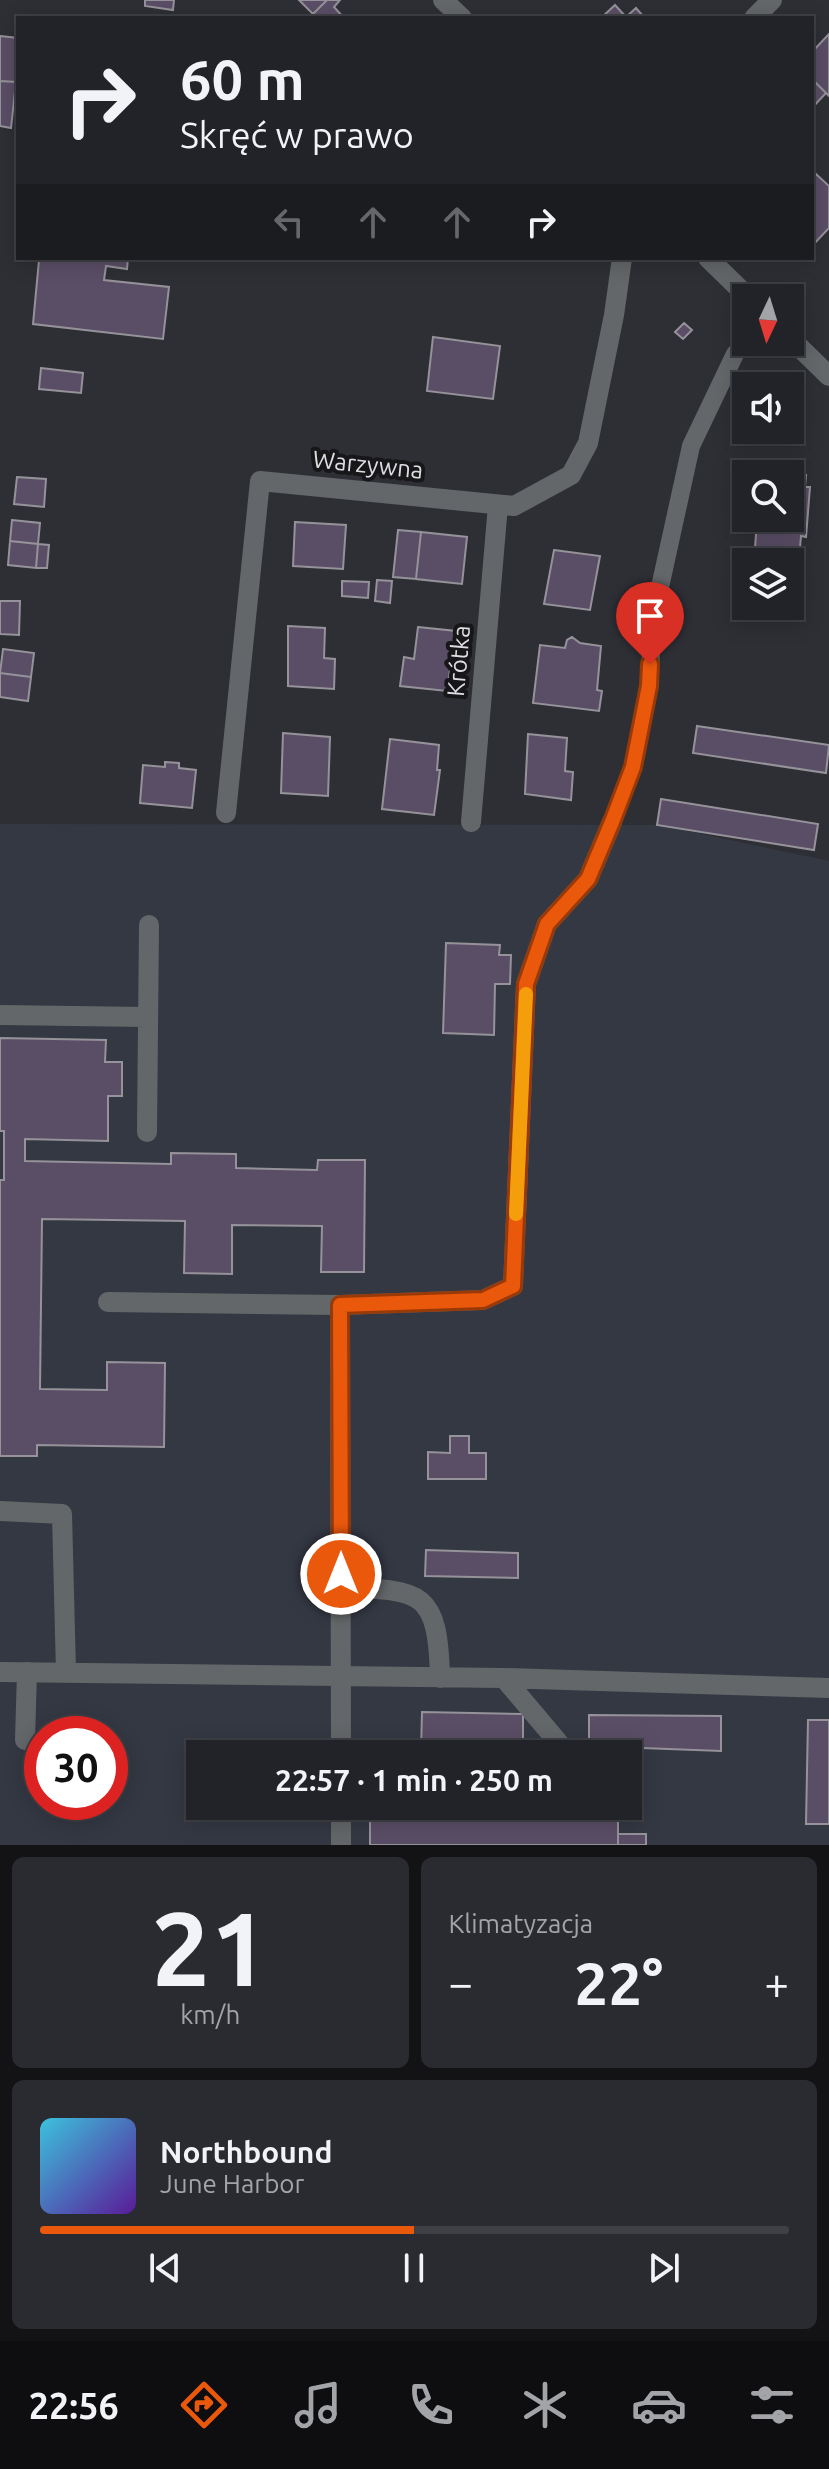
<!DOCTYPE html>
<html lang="pl">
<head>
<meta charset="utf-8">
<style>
  :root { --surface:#222328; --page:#2a2b30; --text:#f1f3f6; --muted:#a2a4a8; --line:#3f4045; --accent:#ea580c }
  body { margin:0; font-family:Ubuntu,sans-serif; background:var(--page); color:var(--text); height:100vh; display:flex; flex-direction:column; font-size:30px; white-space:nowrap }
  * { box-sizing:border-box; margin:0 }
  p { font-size:26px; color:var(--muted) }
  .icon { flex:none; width:44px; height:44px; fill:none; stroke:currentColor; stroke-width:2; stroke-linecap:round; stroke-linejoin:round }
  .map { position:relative; height:1845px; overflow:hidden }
  .panel { display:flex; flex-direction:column; gap:12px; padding:12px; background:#131316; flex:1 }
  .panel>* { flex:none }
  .hud { position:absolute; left:16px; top:16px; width:798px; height:244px; border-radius:0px; box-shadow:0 4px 20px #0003,0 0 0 2px var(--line); background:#222328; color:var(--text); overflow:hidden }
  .needle { width:52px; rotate:184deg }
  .controls { position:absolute; left:732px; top:284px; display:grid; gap:16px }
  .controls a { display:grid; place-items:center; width:72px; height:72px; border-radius:0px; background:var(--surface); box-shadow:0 4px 20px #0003,0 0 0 2px var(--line); font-size:40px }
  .speed { position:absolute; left:24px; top:1716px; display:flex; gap:16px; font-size:40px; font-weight:700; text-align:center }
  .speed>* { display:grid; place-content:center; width:104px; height:104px; border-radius:50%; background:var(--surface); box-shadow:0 4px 20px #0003,0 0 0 2px var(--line); line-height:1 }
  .speed .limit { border:12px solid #d22; background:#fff; color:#111 }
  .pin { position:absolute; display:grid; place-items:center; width:68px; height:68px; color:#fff; margin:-82px -34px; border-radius:50% 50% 50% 0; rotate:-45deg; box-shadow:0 0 8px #0007 }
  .pin .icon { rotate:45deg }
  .me { position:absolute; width:88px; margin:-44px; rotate:0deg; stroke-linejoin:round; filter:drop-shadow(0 0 6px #0008) }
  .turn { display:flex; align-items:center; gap:28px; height:168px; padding:0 32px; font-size:36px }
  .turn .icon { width:104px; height:104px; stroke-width:2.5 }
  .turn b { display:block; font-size:56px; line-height:68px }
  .lanes { display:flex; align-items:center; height:76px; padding:0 32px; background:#0003; justify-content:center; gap:40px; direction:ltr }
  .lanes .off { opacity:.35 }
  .big { font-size:60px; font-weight:700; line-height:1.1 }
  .panel .tile { flex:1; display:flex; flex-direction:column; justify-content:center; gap:12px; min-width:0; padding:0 28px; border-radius:12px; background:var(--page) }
  .panel .dial { align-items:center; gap:0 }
  .dial b { font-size:104px; line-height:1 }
  .song { display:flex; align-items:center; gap:24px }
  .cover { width:96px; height:96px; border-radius:12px; background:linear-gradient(135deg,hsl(190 70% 55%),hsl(270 70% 35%)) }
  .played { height:8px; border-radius:4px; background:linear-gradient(90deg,var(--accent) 50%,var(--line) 50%) }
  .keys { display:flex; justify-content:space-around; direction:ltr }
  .heat { display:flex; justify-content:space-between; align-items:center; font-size:44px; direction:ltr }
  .panel .tiles { flex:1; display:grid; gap:12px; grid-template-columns:1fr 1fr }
  .tile:last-child { grid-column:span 2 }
  .trip { position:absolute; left:186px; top:1740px; width:456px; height:80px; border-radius:0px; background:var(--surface); box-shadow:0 4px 20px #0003,0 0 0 2px var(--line); font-weight:700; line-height:80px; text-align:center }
  .menu { display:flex; height:128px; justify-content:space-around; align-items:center; background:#0e0e10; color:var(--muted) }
  .menu .icon { width:56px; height:56px }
  .menu .current { color:var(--accent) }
  .menu b { font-size:36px; color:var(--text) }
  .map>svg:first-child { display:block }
</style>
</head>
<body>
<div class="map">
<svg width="829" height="1845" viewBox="0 0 829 1845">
  <rect width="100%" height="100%" fill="#2e2f35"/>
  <path fill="#343843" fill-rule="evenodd" d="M0,824L659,825L829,861V1845H0ZM42,1734H110V1802H42ZM200,1754H628V1806H200Z"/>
  <path fill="#5a4e66" stroke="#959299" stroke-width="2" d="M145,0H174L173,10L145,6Z
    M299,0H327L313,14Z
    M327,0H340L334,7L344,18H309Z
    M615,5L626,17L636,8L643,16L640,18H601Z
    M829,34V96L812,79V52Z
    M0,36L18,38L16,82L0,81Z
    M812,79L826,93L812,108Z
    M0,81L16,82L11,128L0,126Z
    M816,174L829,186V228L812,246V178Z
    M22,258H128L127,269L106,266L104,280L169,287L163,339L33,324L39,260Z
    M684,323L692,330L683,339L675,332Z
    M433,337L500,346L493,399L427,391Z
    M41,368L83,373L81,393L39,389Z
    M761,471L806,475L805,487H810L806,537L801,536L799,559L804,560L801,609L795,608L794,621L749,617L750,606H790V562H754L757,520L740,519L741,504L746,505V518H790V474H761Z
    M17,477L46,479L44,507L14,504Z
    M12,520L40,523L38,544L10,541Z
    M295,522L346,525L343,569L293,566Z
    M398,530L421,532L416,579L393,577Z
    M421,532L467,537L462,584L416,579Z
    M10,541L38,544L36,568L8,565Z
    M38,544L49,545L47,568H36Z
    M554,550L600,556L590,610L544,604Z
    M735,577H746V593L733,592Z
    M377,580L392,581L390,603L375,601Z
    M342,581L369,582L368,598L342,596Z
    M0,601H20L19,635L0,634Z
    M288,626L325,628L324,658L335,659L334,689L288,686Z
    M418,627L456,631L447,691L400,686L404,657L414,659Z
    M572,637L580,643L601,646L597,690L602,691L599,711L533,703L540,645L565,648L567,640Z
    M3,649L34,653L31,677L0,673Z
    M0,673L31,677L28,701L0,697Z
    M697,726L829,745L826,773L693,753Z
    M283,733L330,737L328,796L281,793Z
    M528,734L567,738L565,771L573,772L571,800L525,794Z
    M390,739L439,745L437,770H440L434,815L382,809Z
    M165,762L179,763V768L196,770L192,808L140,803L143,765L165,767Z
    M661,799L818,824L814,850L657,825Z
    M446,943L500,945L499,955H511L510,984H495L494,1035L443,1033Z
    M0,1038L106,1040L105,1062H122V1096H108V1141L25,1139V1161L171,1164V1153L236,1154V1168L317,1170L318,1160H365L364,1272H321L322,1226L232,1225V1274L184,1273L185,1221L42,1219L40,1389L107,1390V1362L165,1363L164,1447L37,1445V1456H0V1180H4V1131H0Z
    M450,1436H469V1453H486V1479H428V1452L450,1453Z
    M426,1550L518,1553V1578L425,1576Z
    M422,1712L523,1714V1754L421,1752Z
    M589,1715L721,1716V1751L589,1746Z
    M808,1720H829V1824H806Z
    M370,1812L618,1815V1845H370Z
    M618,1834H646V1845H618Z"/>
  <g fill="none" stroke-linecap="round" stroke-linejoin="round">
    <path stroke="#646769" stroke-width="18" d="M612,822L633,767L649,686L653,619L691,446L735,354L746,341"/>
    <path stroke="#646769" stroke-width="20" d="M754,18L772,0
      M226,813L260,481L514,506L571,475L588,443L614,315L622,258
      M471,822L498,505
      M0,1015L147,1017
      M147,1132L149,925
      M108,1302L340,1305
      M0,1511L62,1514L66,1672
      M341,1588C423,1589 438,1592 440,1678
      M0,1672L504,1678L568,1754
      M504,1678L829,1688
      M25,1740L27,1672
      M341,1754L340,1305L483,1300L513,1286L526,984L547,924L588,879L612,822
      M341,1845V1806"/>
    <path stroke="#646769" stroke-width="20" d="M443,0L462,18
      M708,258L749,298
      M790,338L829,376"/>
  </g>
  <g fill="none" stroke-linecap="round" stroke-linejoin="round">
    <defs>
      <path id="route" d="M341,1574L340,1305L483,1300L513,1286L526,984L547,924L588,879L612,822L633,767L649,686L650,664"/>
    </defs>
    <use href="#route" stroke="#983908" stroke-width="20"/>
    <use href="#route" stroke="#ea580c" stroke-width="14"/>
    <path stroke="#f59e0b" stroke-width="14" d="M516,1214L526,994"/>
  </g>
  <g text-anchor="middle" stroke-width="8" stroke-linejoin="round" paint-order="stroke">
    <g font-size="24" fill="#dddee2" stroke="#17171a">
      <text transform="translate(368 465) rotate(6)" y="8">Warzywna</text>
      <text transform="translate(459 661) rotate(-85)" y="8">Krótka</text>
    </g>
  </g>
</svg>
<div class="controls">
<a><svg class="needle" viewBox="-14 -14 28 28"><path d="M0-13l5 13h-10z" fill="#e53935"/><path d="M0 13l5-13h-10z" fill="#a2a4a8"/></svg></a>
<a><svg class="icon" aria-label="sound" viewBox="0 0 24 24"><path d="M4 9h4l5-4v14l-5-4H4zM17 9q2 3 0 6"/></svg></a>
<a><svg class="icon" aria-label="search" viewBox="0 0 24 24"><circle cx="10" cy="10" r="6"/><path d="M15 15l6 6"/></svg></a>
<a><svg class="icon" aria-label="layers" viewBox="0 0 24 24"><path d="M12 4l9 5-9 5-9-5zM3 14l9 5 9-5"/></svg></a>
</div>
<div class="speed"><div class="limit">30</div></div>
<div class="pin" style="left:650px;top:664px;background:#d93025"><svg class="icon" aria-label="arrive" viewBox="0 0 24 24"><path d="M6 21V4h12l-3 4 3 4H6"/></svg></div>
<svg class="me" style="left:341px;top:1574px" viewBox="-20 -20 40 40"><circle r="17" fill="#ea580c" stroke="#fff" stroke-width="3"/><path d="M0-11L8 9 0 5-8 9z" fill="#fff"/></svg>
<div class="trip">22:57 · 1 min · 250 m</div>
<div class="hud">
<div class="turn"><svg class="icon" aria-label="right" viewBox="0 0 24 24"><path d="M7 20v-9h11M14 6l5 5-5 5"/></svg><div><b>60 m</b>Skręć w prawo</div></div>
<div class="lanes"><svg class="icon off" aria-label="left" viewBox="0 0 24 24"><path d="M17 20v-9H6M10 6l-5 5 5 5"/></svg><svg class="icon off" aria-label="ahead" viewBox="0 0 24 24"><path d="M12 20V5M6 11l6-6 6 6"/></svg><svg class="icon off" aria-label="ahead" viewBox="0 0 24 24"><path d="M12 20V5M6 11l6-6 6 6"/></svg><svg class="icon" aria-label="right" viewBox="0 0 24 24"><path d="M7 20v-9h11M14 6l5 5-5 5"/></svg></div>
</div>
</div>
<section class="panel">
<div class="tiles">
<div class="tile dial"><b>21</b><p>km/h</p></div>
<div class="tile"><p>Klimatyzacja</p>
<div class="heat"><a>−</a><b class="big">22°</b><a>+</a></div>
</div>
<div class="tile">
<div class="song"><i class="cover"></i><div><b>Northbound</b><p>June Harbor</p></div></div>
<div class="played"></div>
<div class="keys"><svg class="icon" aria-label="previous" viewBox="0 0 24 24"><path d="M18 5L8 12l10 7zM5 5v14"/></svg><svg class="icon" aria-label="pause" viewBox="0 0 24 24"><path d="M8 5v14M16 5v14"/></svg><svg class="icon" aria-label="next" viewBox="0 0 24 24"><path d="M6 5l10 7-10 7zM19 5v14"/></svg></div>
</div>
</div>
</section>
<nav class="menu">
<b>22:56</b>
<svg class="icon current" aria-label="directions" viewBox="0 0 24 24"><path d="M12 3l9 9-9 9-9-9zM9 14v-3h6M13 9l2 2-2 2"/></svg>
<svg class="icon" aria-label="music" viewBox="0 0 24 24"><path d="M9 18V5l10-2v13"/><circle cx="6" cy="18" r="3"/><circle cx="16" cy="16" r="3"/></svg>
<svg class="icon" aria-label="phone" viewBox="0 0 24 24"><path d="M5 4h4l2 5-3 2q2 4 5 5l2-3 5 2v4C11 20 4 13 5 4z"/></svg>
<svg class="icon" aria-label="climate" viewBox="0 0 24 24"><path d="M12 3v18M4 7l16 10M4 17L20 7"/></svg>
<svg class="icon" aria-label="car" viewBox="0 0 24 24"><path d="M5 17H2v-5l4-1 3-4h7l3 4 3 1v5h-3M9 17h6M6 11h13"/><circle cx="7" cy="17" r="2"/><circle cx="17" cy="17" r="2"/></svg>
<svg class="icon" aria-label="filters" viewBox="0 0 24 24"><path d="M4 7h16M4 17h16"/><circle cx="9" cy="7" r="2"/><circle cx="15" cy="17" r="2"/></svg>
</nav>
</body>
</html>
